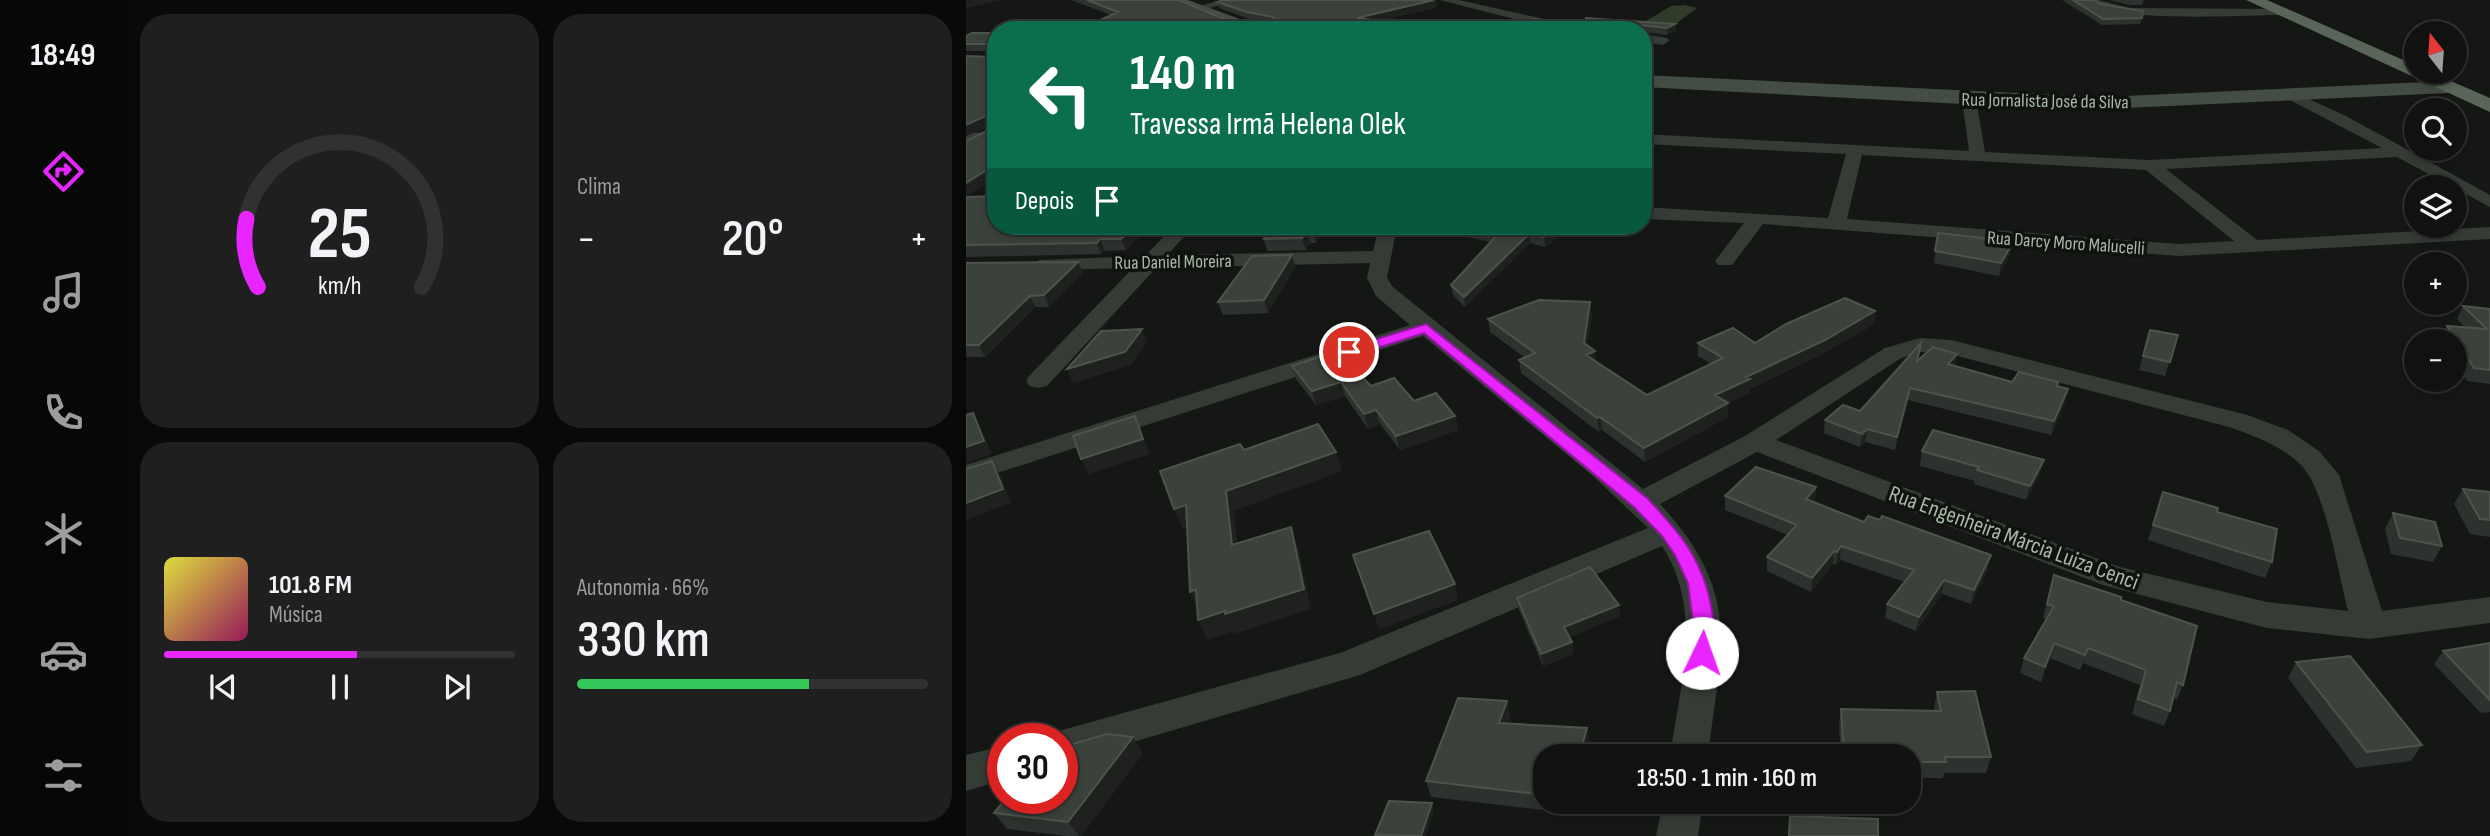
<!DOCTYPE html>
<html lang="pt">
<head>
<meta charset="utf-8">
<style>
  :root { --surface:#101110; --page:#1e1f1e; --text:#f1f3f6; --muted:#9c9d9f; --line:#303130; --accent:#e925ff }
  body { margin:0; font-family:"Sofia Sans Condensed",sans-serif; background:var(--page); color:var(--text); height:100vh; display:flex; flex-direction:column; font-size:26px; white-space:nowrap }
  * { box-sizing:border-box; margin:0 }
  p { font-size:23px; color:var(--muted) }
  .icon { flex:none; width:38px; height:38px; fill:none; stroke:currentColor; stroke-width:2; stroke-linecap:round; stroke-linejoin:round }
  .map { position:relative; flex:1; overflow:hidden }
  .sheet { display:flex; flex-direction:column; gap:14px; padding:14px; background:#090909; width:840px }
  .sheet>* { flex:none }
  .top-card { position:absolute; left:21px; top:21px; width:665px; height:214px; border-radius:28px; box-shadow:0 4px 10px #0003,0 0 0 2px var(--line); background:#0b6e4f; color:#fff; overflow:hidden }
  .needle { width:46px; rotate:343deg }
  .tools { position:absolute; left:1438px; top:21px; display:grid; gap:14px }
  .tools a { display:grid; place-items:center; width:63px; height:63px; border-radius:50%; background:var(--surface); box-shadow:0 4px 10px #0003,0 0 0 2px var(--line); font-size:35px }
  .speed { position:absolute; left:21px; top:723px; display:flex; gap:14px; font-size:35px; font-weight:700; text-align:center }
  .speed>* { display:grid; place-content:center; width:91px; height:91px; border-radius:50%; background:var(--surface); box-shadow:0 4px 10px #0003,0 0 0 2px var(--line); line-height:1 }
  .speed .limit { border:10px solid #d22; background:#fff; color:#111 }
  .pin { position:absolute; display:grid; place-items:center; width:60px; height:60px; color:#fff; margin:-30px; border:4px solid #fff; border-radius:50%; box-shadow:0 2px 7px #0007 }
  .me { position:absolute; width:77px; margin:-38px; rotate:3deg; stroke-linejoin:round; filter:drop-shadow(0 0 5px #0008) }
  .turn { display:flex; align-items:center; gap:24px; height:147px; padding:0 28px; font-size:32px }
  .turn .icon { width:91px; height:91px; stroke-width:2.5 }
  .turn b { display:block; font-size:49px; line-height:60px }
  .then { display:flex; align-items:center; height:66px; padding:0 28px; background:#0003; gap:14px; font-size:26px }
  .big { font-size:52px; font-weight:600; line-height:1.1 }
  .sheet .widget { flex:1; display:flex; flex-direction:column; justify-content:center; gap:10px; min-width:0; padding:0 24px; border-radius:28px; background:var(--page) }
  .sheet .dial { align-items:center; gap:0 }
  .dial svg { height:182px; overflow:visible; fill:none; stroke:var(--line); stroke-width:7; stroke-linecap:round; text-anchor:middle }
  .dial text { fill:var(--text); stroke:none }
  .song { display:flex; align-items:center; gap:21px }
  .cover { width:84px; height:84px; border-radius:10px; background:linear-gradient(135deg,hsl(60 70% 55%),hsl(330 70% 35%)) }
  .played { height:7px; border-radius:4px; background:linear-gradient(90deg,var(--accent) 55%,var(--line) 55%) }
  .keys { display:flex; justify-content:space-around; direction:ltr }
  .heat { display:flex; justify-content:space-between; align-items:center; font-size:38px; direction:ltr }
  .charge { height:10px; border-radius:5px; background:linear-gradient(90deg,#34c759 66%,var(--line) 0) }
  .sheet .tiles { flex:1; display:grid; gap:14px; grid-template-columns:repeat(2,1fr) }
  .trip { position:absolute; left:567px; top:744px; width:388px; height:70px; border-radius:28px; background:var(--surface); box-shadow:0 4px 10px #0003,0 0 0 2px var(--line); font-weight:600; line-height:70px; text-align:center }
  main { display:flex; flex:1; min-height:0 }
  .tabs { display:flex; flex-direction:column; width:126px; justify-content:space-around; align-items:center; background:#060706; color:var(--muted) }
  .tabs .icon { width:49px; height:49px }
  .tabs .current { color:var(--accent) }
  .tabs b { font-size:32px; color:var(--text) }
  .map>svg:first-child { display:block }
</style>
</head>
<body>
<main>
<nav class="tabs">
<b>18:49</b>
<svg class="icon current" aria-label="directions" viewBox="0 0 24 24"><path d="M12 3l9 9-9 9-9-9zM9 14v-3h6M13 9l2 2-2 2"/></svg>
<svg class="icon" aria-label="music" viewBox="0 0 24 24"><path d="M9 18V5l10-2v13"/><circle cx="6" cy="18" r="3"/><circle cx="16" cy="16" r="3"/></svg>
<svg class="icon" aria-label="phone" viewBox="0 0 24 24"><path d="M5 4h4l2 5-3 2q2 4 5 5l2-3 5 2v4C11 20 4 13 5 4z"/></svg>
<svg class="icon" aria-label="climate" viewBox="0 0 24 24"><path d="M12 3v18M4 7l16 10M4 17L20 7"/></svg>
<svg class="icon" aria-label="car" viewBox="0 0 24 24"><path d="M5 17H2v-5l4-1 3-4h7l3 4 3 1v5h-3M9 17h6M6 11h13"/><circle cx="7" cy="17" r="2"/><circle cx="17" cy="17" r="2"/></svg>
<svg class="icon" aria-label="filters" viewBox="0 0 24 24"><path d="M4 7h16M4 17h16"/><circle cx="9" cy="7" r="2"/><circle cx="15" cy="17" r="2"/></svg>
</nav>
<section class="sheet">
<div class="tiles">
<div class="widget dial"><svg viewBox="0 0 100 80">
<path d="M14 69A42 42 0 1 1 86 69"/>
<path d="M14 69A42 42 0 0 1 9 39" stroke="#e925ff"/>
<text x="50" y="56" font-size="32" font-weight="700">25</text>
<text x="50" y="72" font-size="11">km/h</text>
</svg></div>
<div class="widget"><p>Clima</p>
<div class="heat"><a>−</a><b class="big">20°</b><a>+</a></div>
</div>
<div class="widget">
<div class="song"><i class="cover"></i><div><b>101.8 FM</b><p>Música</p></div></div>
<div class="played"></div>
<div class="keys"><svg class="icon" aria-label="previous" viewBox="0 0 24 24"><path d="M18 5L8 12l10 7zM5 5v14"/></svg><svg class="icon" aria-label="pause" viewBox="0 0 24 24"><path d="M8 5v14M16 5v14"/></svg><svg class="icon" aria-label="next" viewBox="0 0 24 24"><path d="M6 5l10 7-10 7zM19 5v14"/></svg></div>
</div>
<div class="widget"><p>Autonomia · 66%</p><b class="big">330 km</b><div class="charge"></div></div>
</div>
</section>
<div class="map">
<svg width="1524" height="836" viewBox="0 0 1524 836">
  <rect width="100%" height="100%" fill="#151715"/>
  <path fill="#303c29" d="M718,5L731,8L704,28L675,24L705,6Z"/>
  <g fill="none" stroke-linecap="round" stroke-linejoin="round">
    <path fill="#353c36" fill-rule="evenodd" d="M256,0H277L231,11L226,8Z
      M474,0H493L627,30L576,26Z
      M1119,0H1133L1163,8L1314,9L1320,12L1314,15C1272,15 1148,24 1119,0Z
      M677,34L701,38L703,41L697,45L677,42Z
      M1323,90L1380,116L1524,195V207L1431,157L1200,169L1291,240L1524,227V239L1213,256L797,224L766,265H752L749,261L778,223L677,219V207L862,218L880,154L677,144V134L1003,151L996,99L1003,95L1010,99L1019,152L1184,160L1416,148L1318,97V91ZM896,155L1180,170L1268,241L1213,244L881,219Z
      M30,132V142L0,143V133Z
      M208,226H228L201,255L407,251L413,226H431L421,278L427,287L677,489L779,436L919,348L954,338L985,340L1281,415L1322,430L1353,451L1373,475L1416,611L1524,597V623L1403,639L1301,628L1137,585L791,452L694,504C777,594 755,646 742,756H704C714,686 738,610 696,546L394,675L96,763V738H80L82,734L374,653L682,528L626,475L457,336L0,483V465L444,325L410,296L401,278L404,263L190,268L81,386L72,388L63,386L60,381L63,376L167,268L80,270L73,268L70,264L73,260L179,256ZM955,352L984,354L1263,427C1288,436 1314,445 1334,464C1360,489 1372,573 1382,611L1301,602L1154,567L810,440L935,358Z
      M37,746V780L0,791V755Z
      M697,802H737L732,836H690Z"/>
    <path fill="#434d43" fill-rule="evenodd" d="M201,0H222L282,22L308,27L310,30L273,29Z
      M677,75L1137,97L1481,81L1491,87L1481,93L1137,109L1072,108L677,87Z"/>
    <path fill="#596559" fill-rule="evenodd" d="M1280,0H1301L1451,66V72H1464L1524,98V112Z"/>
  </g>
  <path fill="#2e322e" d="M105,0H213L270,24L308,25V24L283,19L253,8L251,2L471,7L412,21L430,23L112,30L145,15Z
    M1096,0H1128L1135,4L1176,18L1174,24L1136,25Z
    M1143,0H1178L1176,5H1163Z
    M619,18L709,24L710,31L701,35L677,32V30H539L619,24Z
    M6,33H30V177L0,196V141L27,128V124L0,136V56L26,57L28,51H0V36Z
    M0,197L30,226H184L160,250L139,251L135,254L0,257Z
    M299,226H363L350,243H344L340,250L302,251L294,231Z
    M466,226H607L579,247L564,243L499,307L487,295L485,285L524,242L466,229Z
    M972,233L1046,244L1043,256L1033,276L968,263Z
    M326,255L329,267L302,313L257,315L252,302Z
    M0,263L117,273L83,307H69L19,357H0Z
    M1497,306L1524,309V384L1501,381L1489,363V341H1476L1474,339L1481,326L1500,328L1491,319Z
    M909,311L908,324L858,353L784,389V393L761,403L762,417L679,462L636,430L633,432L555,373L553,360L559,358L524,332L522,319L626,314L621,345L630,362L681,395L745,364L732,356V343H789Z
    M1184,330L1212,335L1199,376L1173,370Z
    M991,354L989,366L1046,382L1091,386L1099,402L1085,435L942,400L929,450L899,442L894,447L858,433L859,420L894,411L953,359Z
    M326,366L405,386L489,416L492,430L434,450L414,424L402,429L379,396L350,405L330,379Z
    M956,451L1074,474L1060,500L1008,484L1009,481L954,466Z
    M850,487L849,500L848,502L898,522L1022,569L1005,604L976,594L950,631L919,618L921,604L939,582L874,560L870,565L867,564L845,592L801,571V557L822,535L759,510V496Z
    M1497,489L1524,492V537L1504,534L1488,504Z
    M1197,492L1251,512L1306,562L1299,578L1182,540Z
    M1427,513L1476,546L1467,562L1425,554L1419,529Z
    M1088,575L1155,600L1217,685L1211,700L1208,698L1204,711L1198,726L1166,714L1174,685L1117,663L1114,670L1084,658L1075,682L1054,673L1058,658L1080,619L1077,618Z
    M551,598L653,605L654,616L603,637L606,642L607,654L577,666L553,610Z
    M1524,643V712L1515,713L1468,664L1477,651Z
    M1330,662L1456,745L1445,761L1390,768L1322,678Z
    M971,692L1025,757L1020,773H978L977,778H943V756H875L873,725L875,709L968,711V708Z
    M541,701L544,717L542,724L624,744L579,756V802H607L604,813L465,797L460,781Z
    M177,753L115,836H101L41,829L28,813Z"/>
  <path fill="#1f211f" d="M3,0H37L0,8V1Z
    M470,0L471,7L392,25L391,18Z
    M709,24L710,31L701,35V28Z
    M682,38L683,45L677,50V42Z
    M28,112L30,122L0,136V125Z
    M30,164V177L0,196V183Z
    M169,226H184L160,250L155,239Z
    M351,226H363L350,243L347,231Z
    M593,226H607L579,247L578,237Z
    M341,231L344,243L340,250L336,238Z
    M563,234L564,243L499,307L498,297Z
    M134,239L139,251L135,254L131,243Z
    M1046,244L1043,256L1033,276L1035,263Z
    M326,255L329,267L302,313L298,300Z
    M112,262L117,273L83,307L78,295Z
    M64,296L69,307L19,357L13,345Z
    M624,302L626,314L620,356L618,343Z
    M909,311L908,324L858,353L784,389V393L749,409V395L780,377Z
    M176,329L181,342L165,365L107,383L101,369Z
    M629,351L630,364L620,355Z
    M991,354L989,367L982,364Z
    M375,382L379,396L350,405L346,391Z
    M944,388L942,400L929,450L931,437Z
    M1102,389L1099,402L1085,435L1088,421Z
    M762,403V417L679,462L678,448Z
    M410,410L414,424L402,429L398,414Z
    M7,413L14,426L26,454L0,463V447Z
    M169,416L184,454L122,474L115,459Z
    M489,416L492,430L434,450L430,436Z
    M634,417L636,430L633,432L631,418Z
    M901,429L899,442L894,447L896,434Z
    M370,452L376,471L268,511L274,565L266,545L260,491Z
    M1078,460L1074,474L1060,500L1064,486Z
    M26,461L34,475L45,503L0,520V503Z
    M850,487L849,500L839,512L840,499Z
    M220,505L229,524L217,529L208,509Z
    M325,527L332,547L345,609L268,634L267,631L241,640L232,620Z
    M875,546L874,560L870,565L871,552Z
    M868,551L867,564L845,592L846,578Z
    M1025,555L1022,569L1005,604L1008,590Z
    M978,580L976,594L950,631L953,617Z
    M489,584L492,600L413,630L408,614Z
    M230,589L233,612L224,592Z
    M653,605L654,616L600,639L598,627Z
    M606,642L607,654L577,666L575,654Z
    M1088,643L1084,658L1075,682L1079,667Z
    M541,701L544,717L537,739L533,723Z
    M621,728L624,744L620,756H613Z
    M167,737L177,753L115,836H113L102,822Z
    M602,802H607L604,813Z
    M466,803L468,811L460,836H455Z"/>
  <path fill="#3b413b" stroke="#4c544b" stroke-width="2" d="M121,0H213L270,24L308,25L311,23L307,17L281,12L251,2L257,0H468L391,18L430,23L421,26L453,30H112L152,12Z
    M1107,0H1128L1135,4L1177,11L1176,18L1137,19Z
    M619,18L709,24L701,28L675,25V30H539L567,19L626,25L629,21Z
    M6,33H30V164L0,183V141L27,128L28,112L0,125V56L26,57L29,46L27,44H0V36Z
    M30,196V226H169L155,239H134L131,243L0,245V197Z
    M299,226H351L347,231H341L336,238L298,239L303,231H294Z
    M492,226H593L578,237L563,234L498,297L485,285L531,235Z
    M972,233L1036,240L1035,242L1046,244L1035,263L969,251Z
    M326,255L298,300L252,302L286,256Z
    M112,262L78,295L64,296L13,345H0V263Z
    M879,298L909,311L859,340L780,377L784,379L749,395L762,403L678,448L634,417L631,418L553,360L569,353L522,319L573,300L624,302L618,343L629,351L620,355L681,395L757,358L732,343L767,328L789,343L820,324Z
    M1497,306L1524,309V370L1508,368L1481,326L1521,329Z
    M176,329L159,352L101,369L135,331Z
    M1184,330L1212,335L1204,362L1177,356Z
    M955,343L951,361L967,347L991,354L982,364L1046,382L1053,372L1092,382L1091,386L1102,389L1088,421L944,388L931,437L901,429L896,434L859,420L877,405L894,411Z
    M371,351L405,386L428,378L448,401L470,393L489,416L430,436L410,410L398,414L375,382L346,391L326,366Z
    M7,413L18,441L0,447V415Z
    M169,416L177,439L115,459L107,436Z
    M352,424L370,452L260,491L266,545L325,527L338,589L259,614V611L232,620L230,589L224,592L220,505L208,509L194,471L274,444L278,450Z
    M967,430L1078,460L1064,486L1011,470L1013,467L956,451Z
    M26,461L37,489L0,503V469Z
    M790,467L850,487L840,499L898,522L902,516L914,520L916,516L1025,555L1008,590L978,580L953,617L921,604L948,570L875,546L871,552L868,551L846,578L801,557L831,525L759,496Z
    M1497,489L1524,492V520L1514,519Z
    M1197,492L1252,508L1251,512L1311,529L1306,562L1187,525Z
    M1427,513L1469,522L1476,546L1434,538Z
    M463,531L489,584L408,614L387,555Z
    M624,567L653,605L598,627L606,642L575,654L551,598Z
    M1088,575L1155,597V600L1231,626L1217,685L1211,682L1204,711L1172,699L1180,670L1122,648L1119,655L1088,643L1079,667L1058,658L1088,606L1081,604Z
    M1524,643V700L1477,651Z
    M1384,656L1456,745L1401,752L1330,662Z
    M1009,691L1025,757H979L980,762H943V756H878L875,709L975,711L971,692Z
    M492,698L541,701L533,723L621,728L613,756H579V795L460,781Z
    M141,734L167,737L102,822L28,813L40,798H96V747Z
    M423,801L466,803L455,836L409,835Z
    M824,816L912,819V836H823Z"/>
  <path fill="#e925ff" stroke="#9718a6" stroke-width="2" d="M460,324L681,498C715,534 738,561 746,611C749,626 751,645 743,659L736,662L728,659L725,653L728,628L722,583L709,555L696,536L668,507L458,333L383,357L376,352L378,349Z"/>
  <g text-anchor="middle" stroke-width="7" stroke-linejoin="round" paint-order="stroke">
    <g font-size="19" fill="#a7b9a5" stroke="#101210">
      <text transform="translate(1079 100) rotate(1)" y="7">Rua Jornalista José da Silva</text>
      <text transform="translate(1100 242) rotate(4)" y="7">Rua Darcy Moro Malucelli</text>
      <text transform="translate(207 261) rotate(-1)" y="7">Rua Daniel Moreira</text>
    </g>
    <g font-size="23" fill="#a7b9a5" stroke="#101210">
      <text transform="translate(1048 537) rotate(20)" y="8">Rua Engenheira Márcia Luiza Cenci</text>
    </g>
  </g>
</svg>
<div class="tools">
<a><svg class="needle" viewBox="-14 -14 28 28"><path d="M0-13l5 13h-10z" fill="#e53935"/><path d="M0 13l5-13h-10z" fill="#9c9d9f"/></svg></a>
<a><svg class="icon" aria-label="search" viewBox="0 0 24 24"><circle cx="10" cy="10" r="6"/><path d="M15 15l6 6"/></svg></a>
<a><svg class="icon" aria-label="layers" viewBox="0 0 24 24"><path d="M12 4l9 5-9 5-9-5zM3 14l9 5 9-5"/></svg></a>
<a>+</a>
<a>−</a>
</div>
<div class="speed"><div class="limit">30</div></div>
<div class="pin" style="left:383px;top:352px;background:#d93025"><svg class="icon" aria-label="arrive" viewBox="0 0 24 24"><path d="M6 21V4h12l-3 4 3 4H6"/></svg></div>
<svg class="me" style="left:736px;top:653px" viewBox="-20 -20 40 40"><circle r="19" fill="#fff"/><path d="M0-13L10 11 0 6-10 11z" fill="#e925ff"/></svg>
<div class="trip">18:50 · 1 min · 160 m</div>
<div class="top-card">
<div class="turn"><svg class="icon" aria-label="left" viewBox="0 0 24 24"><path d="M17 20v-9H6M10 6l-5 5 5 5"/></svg><div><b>140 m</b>Travessa Irmã Helena Olek</div></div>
<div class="then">Depois<svg class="icon" aria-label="arrive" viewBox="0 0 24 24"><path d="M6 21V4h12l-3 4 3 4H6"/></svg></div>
</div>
</div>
</main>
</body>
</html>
